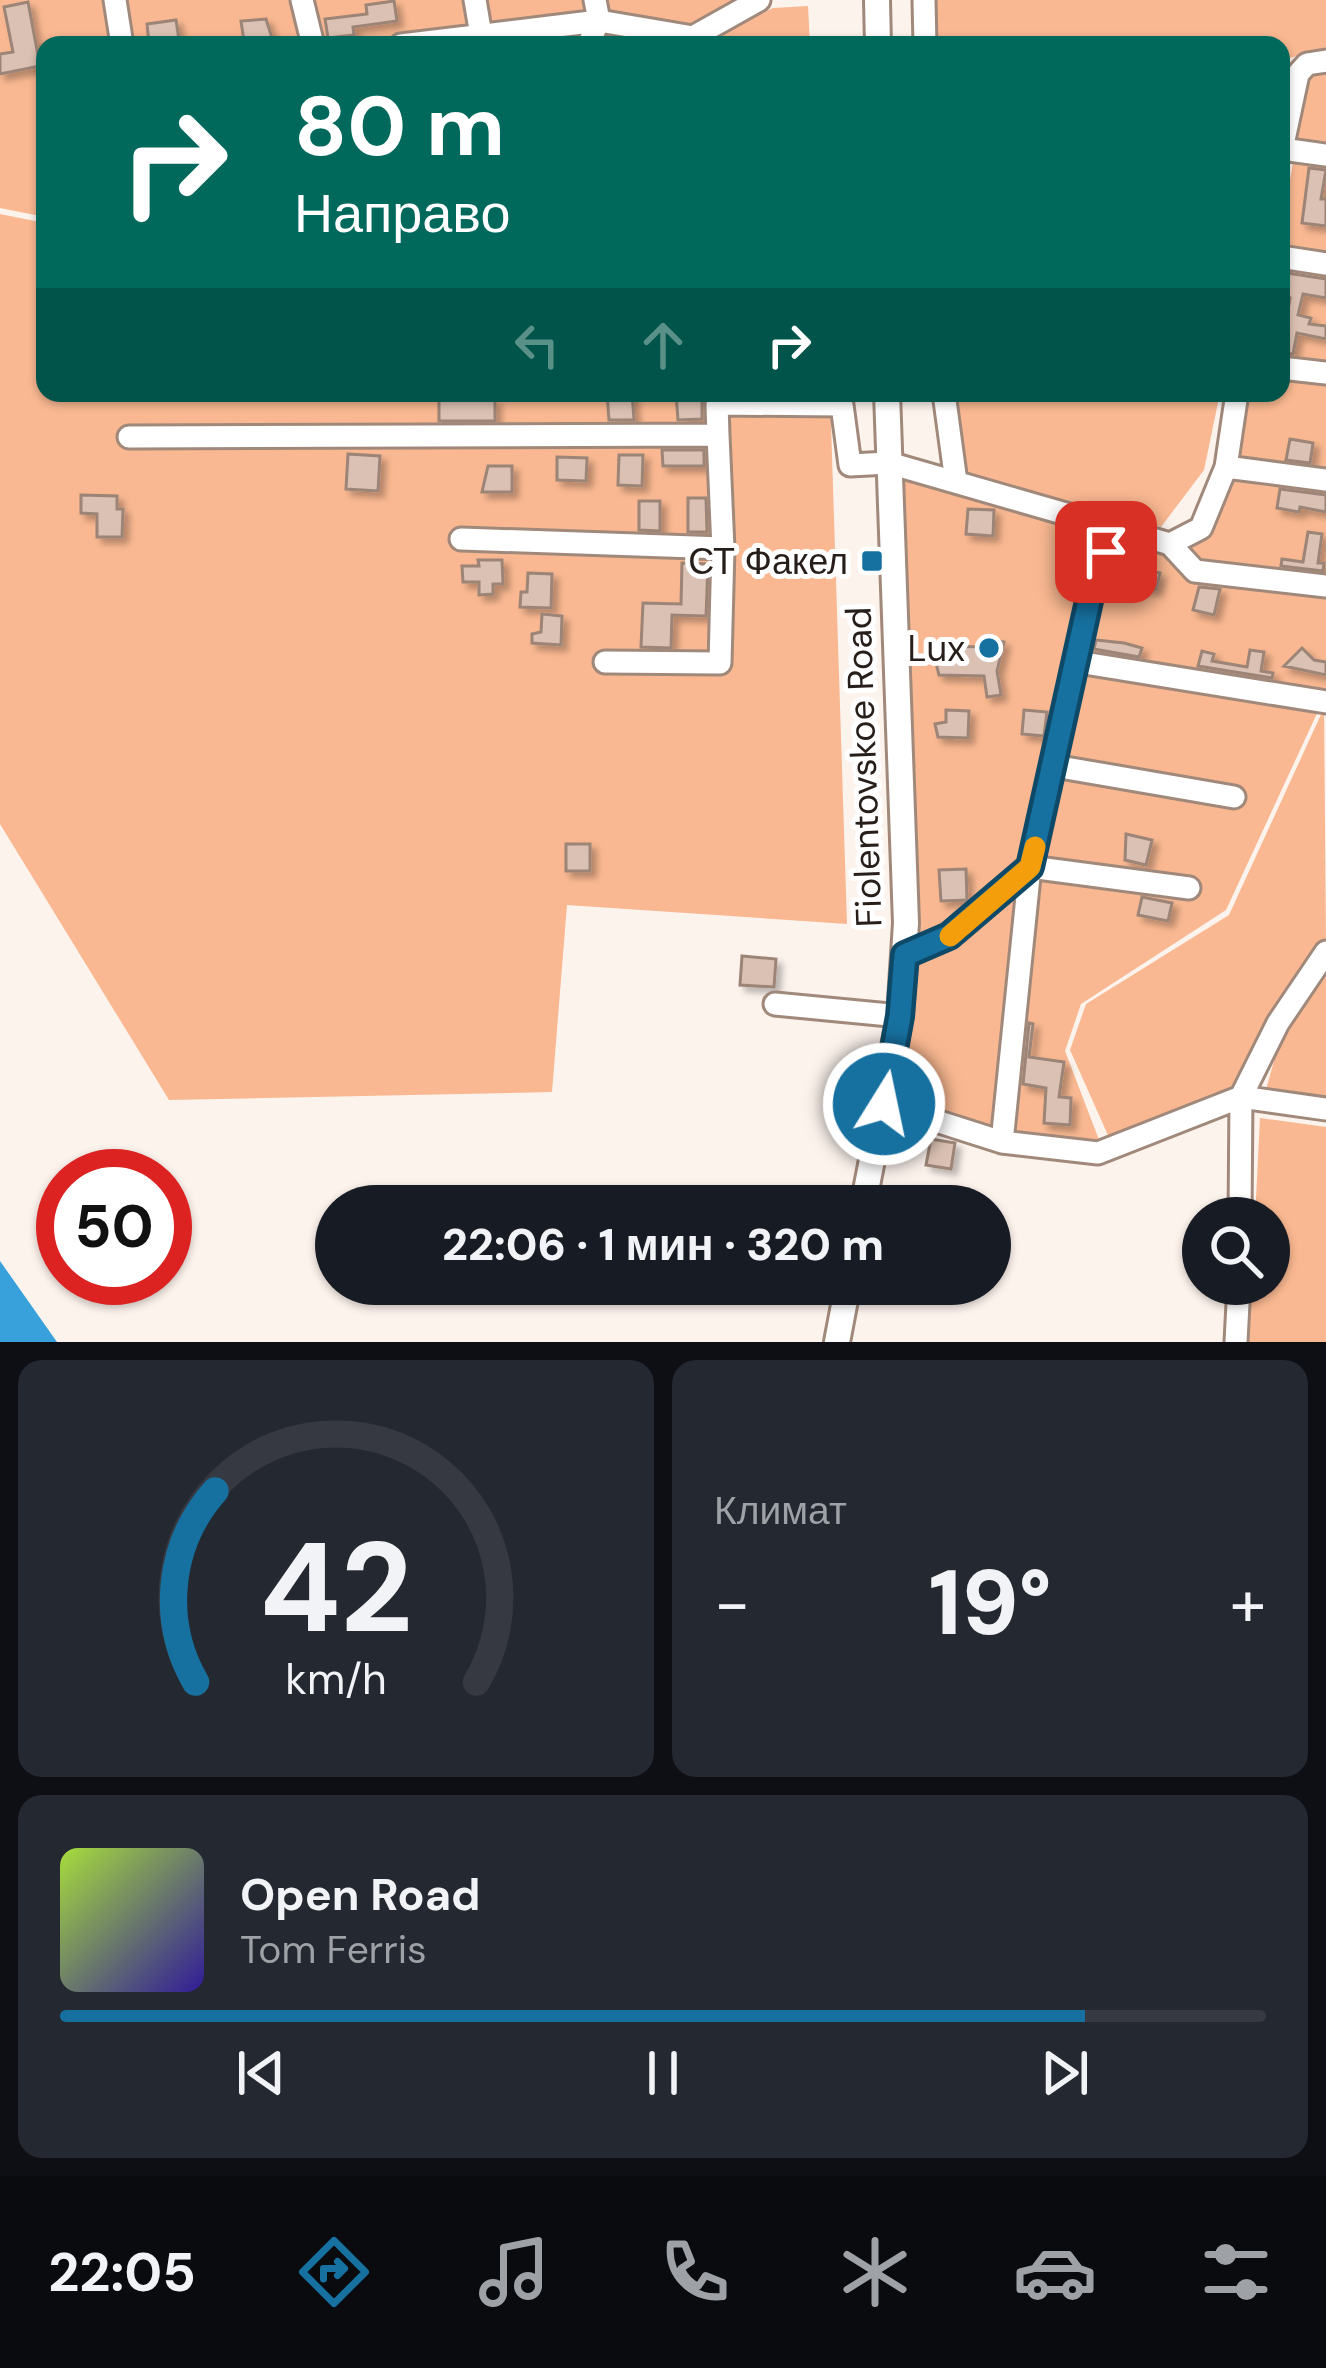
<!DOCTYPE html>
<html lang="ru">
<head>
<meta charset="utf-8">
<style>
  :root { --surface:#171b24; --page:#242831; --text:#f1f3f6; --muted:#9ea1a6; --line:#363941; --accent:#1671a0 }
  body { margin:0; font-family:"DM Sans",sans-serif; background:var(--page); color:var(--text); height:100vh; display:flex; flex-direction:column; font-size:45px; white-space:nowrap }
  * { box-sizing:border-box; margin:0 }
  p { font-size:39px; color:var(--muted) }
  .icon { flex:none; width:66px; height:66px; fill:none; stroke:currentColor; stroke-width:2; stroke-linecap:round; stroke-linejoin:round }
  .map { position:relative; height:1342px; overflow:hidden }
  .panel { display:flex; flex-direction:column; gap:18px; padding:18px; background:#0d0f14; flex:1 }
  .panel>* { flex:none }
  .top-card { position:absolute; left:36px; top:36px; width:1254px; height:366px; border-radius:24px; box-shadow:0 3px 9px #0004; background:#00695c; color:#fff; overflow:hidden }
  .buttons { position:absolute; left:1182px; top:1197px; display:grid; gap:24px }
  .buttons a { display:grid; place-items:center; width:108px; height:108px; border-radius:50%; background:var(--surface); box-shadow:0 3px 9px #0004; font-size:60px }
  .speed { position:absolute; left:36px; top:1149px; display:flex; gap:24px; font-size:60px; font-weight:700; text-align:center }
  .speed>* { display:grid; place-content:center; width:156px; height:156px; border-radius:50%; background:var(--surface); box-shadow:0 3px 9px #0004; line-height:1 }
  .speed .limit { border:18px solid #d22; background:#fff; color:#111 }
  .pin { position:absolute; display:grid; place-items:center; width:102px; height:102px; color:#fff; margin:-51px; border-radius:24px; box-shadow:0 6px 18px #0006 }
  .me { position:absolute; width:132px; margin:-66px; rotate:10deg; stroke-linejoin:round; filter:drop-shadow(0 0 9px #0008) }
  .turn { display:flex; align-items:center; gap:42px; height:252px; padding:0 60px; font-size:54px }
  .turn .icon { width:156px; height:156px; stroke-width:2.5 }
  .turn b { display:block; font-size:84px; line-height:102px }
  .lanes { display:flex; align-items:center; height:114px; padding:0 60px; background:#0003; justify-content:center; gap:60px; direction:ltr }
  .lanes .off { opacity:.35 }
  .big { font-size:90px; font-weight:800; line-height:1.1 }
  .panel .tile { flex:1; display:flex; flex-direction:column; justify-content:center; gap:18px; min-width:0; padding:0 42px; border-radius:24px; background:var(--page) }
  .panel .dial { align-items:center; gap:0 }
  .dial svg { height:312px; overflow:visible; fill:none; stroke:var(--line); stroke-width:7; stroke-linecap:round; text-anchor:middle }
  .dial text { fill:var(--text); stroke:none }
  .song { display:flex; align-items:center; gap:36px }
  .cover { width:144px; height:144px; border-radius:18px; background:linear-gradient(135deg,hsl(80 70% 55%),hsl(250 70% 35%)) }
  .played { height:12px; border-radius:6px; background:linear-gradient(90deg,var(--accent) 85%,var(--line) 85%) }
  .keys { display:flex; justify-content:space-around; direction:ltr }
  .heat { display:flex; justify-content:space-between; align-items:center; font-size:66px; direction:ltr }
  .panel .tiles { flex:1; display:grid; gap:18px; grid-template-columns:1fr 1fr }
  .tile:last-child { grid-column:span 2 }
  .trip { position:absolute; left:315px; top:1185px; width:696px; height:120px; border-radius:60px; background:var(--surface); box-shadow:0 3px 9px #0004; font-weight:800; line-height:120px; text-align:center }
  .tab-bar { display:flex; height:192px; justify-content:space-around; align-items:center; background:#090b0e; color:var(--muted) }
  .tab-bar .icon { width:84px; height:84px }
  .tab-bar .current { color:var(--accent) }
  .tab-bar b { font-size:54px; color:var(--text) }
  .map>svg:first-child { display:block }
</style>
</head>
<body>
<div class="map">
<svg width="1326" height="1342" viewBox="0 0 1326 1342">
  <defs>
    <filter id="shadow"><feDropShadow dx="5.5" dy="5.5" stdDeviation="3" flood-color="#0004"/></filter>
  </defs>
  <rect width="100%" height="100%" fill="#fdf3ed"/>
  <path fill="#f9b891" d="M0,0H759L693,37L669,45H45V217L0,208Z
    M928,0H1326V48L1286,59L1281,81V45H929Z
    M808,6L810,45H697L773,8Z
    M1326,67V152L1287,146L1306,70Z
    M1293,163L1326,167V362L1281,355V231Z
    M0,214L45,223V393H830L847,924L567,905L552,1092L169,1100L0,824Z
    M1281,361L1326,367V705L1320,707L1226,910L1081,1004L1065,1051L1101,1145L996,1135L889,1099L907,1018L896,471L945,489L939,393H1220L1204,470L1161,527L1019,490L1168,548L1206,530L1245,393H1281Z
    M1324,708L1326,942L1245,1093L1111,1142L1070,1050L1086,1004L1229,915Z
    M1326,974V1101L1265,1093L1283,1029Z
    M1260,1118L1326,1127V1342H1249L1252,1284H1269V1218H1255Z"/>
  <path fill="#38a1dc" d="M0,1261L57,1342H0Z"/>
  <path fill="#dbc1b3" stroke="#9c8477" stroke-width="3" filter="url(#shadow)" d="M394,1L397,21L353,27L354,35L328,38L325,19L367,14L366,5Z
    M28,2L40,66L0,74V54L13,52L4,7Z
    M266,19L272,38L244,41L241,21Z
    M176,20L179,40L149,44L147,24Z
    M1309,168L1326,170L1321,199H1326V226L1302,223Z
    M1281,272L1326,279V298L1303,294L1298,315L1311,318L1309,324L1326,326V339L1297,333L1293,354L1281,353L1290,298L1281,296Z
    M607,393H632L634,420H609Z
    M676,393H702V419L678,420Z
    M439,399L495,400V421H439Z
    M1290,439L1313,443L1310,463L1286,460Z
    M662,450H704V466H663Z
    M348,454L380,456L378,491L346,489Z
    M619,455H643L642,486L618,485Z
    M557,457L587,458L586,481L557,480Z
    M488,466H512V492H482Z
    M1280,489L1326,495V512L1300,507L1299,512L1277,508Z
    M81,495L117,496V509H123L122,537H97V514L81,513Z
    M688,498H706L707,532H688Z
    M639,501H660V531L639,530Z
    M968,509L994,510L993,536L966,534Z
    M1308,532L1322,534L1318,563H1324L1323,571L1281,566L1282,559L1303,562Z
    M478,560H502L503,584H493V594L479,595V582H463L462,566H479Z
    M682,563L708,564L706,616L672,615L671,648L641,647L643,603L681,604Z
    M1115,567L1160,573L1156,590L1109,579Z
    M528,573L552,574L551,608L520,607L521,592H527Z
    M1199,587L1220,589L1214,615L1193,610Z
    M542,614L562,616L561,645L532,643V634L541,632Z
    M984,637L1004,642L997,671L1001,695L987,697L984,676L939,675L936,663L942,661V646L982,647Z
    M1096,640L1124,643L1142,648L1139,657L1094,649Z
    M1302,648L1314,660L1326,662V675L1284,666Z
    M1250,650L1264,652L1261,671L1273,673L1272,678L1198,666L1202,651L1214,654L1212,661L1247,667Z
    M946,710L969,711L968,738L938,737L935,724L946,722Z
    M1024,710L1047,712L1044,736L1022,734Z
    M1126,834L1152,840L1146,865L1125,860Z
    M566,844H590V871H566Z
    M966,869L967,900L941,901L939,870Z
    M1142,897L1172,903L1168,921L1138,915Z
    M742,956L776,959L774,987L740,985Z
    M1029,1023L1033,1024L1029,1057L1064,1062L1059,1097L1071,1098L1070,1125L1044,1123L1046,1088L1023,1084Z
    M931,1139L955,1143L951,1169L926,1165Z"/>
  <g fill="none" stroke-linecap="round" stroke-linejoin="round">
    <defs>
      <path id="minor" d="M115,0L122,45
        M302,0L313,45
        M475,0L481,35
        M924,0L925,45
        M401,45L599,21L693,37L759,0
        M588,45L599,21L595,0
        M1282,149L1326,155
        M1281,154L1298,74L1307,64L1326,61
        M1281,257L1326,264
        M1281,368L1326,373
        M944,393L956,482
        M129,437L718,435L717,404L842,405L850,465L889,463L1170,544L1201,528L1226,467L1237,393
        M1226,467L1326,480
        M461,539L723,548L718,435
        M1170,544L1195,571L1326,586
        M605,662L720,663L723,548
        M1078,662L1326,702
        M1054,766L1234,797
        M905,954L949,936L1030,867L1095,574L1118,529
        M775,1004L900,1016
        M883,1104L1002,1142L1098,1153L1241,1097L1326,1109
        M1002,1142L1030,867L1189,888
        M1240,1218L1241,1097L1278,1023L1326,952
        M1236,1342L1239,1284"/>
      <path id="major" d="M877,0L878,45
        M863,1206L900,1016L906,923L887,393
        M837,1342L848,1284"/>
    </defs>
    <use href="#minor" stroke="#a0897b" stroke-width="27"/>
    <use href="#major" stroke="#a0897b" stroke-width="30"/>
    <use href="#minor" stroke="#fff" stroke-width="21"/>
    <use href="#major" stroke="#fff" stroke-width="24"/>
  </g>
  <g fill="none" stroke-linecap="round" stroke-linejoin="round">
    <defs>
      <path id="route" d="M884,1104L900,1016L905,955L949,936L1030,867L1095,574L1106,552"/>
    </defs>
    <use href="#route" stroke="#0e4968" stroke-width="30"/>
    <use href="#route" stroke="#1671a0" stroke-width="21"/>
    <path stroke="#f59e0b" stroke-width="21" d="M950,936L1030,867L1035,847"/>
  </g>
  <g fill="#1671a0" stroke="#fff" stroke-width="4.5">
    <rect x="860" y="549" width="24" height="24" rx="6"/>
    <circle cx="989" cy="648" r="12"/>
  </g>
  <g text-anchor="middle" stroke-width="10" stroke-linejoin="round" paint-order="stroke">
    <g font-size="36" fill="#271e19" stroke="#fff" text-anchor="end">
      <text x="848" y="574">СТ Факел</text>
      <text x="965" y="661">Lux</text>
    </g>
    <g font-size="36" fill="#271e19" stroke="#fff">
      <text transform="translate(863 767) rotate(-92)" y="13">Fiolentovskoe Road</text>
    </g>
  </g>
</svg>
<div class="buttons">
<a><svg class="icon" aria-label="search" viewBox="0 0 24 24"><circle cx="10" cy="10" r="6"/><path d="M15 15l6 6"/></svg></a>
</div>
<div class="speed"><div class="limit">50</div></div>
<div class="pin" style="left:1106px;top:552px;background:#d93025"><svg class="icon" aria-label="arrive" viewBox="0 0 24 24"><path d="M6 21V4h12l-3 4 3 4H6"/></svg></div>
<svg class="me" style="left:884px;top:1104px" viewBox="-20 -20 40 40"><circle r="17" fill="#1671a0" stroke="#fff" stroke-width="3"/><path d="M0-11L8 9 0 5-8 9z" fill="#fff"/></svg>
<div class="trip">22:06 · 1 мин · 320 m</div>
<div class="top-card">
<div class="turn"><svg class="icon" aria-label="right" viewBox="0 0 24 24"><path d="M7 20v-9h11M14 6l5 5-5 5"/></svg><div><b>80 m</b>Направо</div></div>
<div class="lanes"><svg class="icon off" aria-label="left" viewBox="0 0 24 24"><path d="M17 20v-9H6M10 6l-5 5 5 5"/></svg><svg class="icon off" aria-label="ahead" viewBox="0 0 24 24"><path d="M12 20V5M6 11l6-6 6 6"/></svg><svg class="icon" aria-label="right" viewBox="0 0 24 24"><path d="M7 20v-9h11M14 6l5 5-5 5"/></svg></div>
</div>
</div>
<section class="panel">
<div class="tiles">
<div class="tile dial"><svg viewBox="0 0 100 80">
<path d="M14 69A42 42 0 1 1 86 69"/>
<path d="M14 69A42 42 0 0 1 19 20" stroke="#1671a0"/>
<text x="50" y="56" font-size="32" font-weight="700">42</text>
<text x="50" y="72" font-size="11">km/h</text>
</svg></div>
<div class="tile"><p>Климат</p>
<div class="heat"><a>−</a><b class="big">19°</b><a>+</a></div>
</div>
<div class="tile">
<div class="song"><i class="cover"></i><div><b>Open Road</b><p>Tom Ferris</p></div></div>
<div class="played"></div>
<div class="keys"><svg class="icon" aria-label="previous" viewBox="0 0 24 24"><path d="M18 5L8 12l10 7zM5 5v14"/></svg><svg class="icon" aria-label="pause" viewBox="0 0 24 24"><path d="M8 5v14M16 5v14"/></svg><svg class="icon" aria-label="next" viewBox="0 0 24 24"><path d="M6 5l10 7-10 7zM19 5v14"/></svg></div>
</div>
</div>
</section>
<nav class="tab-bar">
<b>22:05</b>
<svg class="icon current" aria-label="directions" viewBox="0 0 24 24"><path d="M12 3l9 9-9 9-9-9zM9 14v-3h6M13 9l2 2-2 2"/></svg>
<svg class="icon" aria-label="music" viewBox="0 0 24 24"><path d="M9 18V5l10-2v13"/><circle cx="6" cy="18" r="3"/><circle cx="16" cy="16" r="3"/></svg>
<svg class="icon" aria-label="phone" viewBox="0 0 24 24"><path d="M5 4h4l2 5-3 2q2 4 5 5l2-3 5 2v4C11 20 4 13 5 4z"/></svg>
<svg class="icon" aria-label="climate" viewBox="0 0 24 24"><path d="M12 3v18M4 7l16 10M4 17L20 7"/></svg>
<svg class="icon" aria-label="car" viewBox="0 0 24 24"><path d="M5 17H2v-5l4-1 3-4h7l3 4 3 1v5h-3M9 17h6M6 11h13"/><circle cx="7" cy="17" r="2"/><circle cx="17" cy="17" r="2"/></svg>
<svg class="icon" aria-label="filters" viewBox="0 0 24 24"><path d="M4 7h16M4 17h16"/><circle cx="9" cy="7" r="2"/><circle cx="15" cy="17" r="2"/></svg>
</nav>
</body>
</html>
